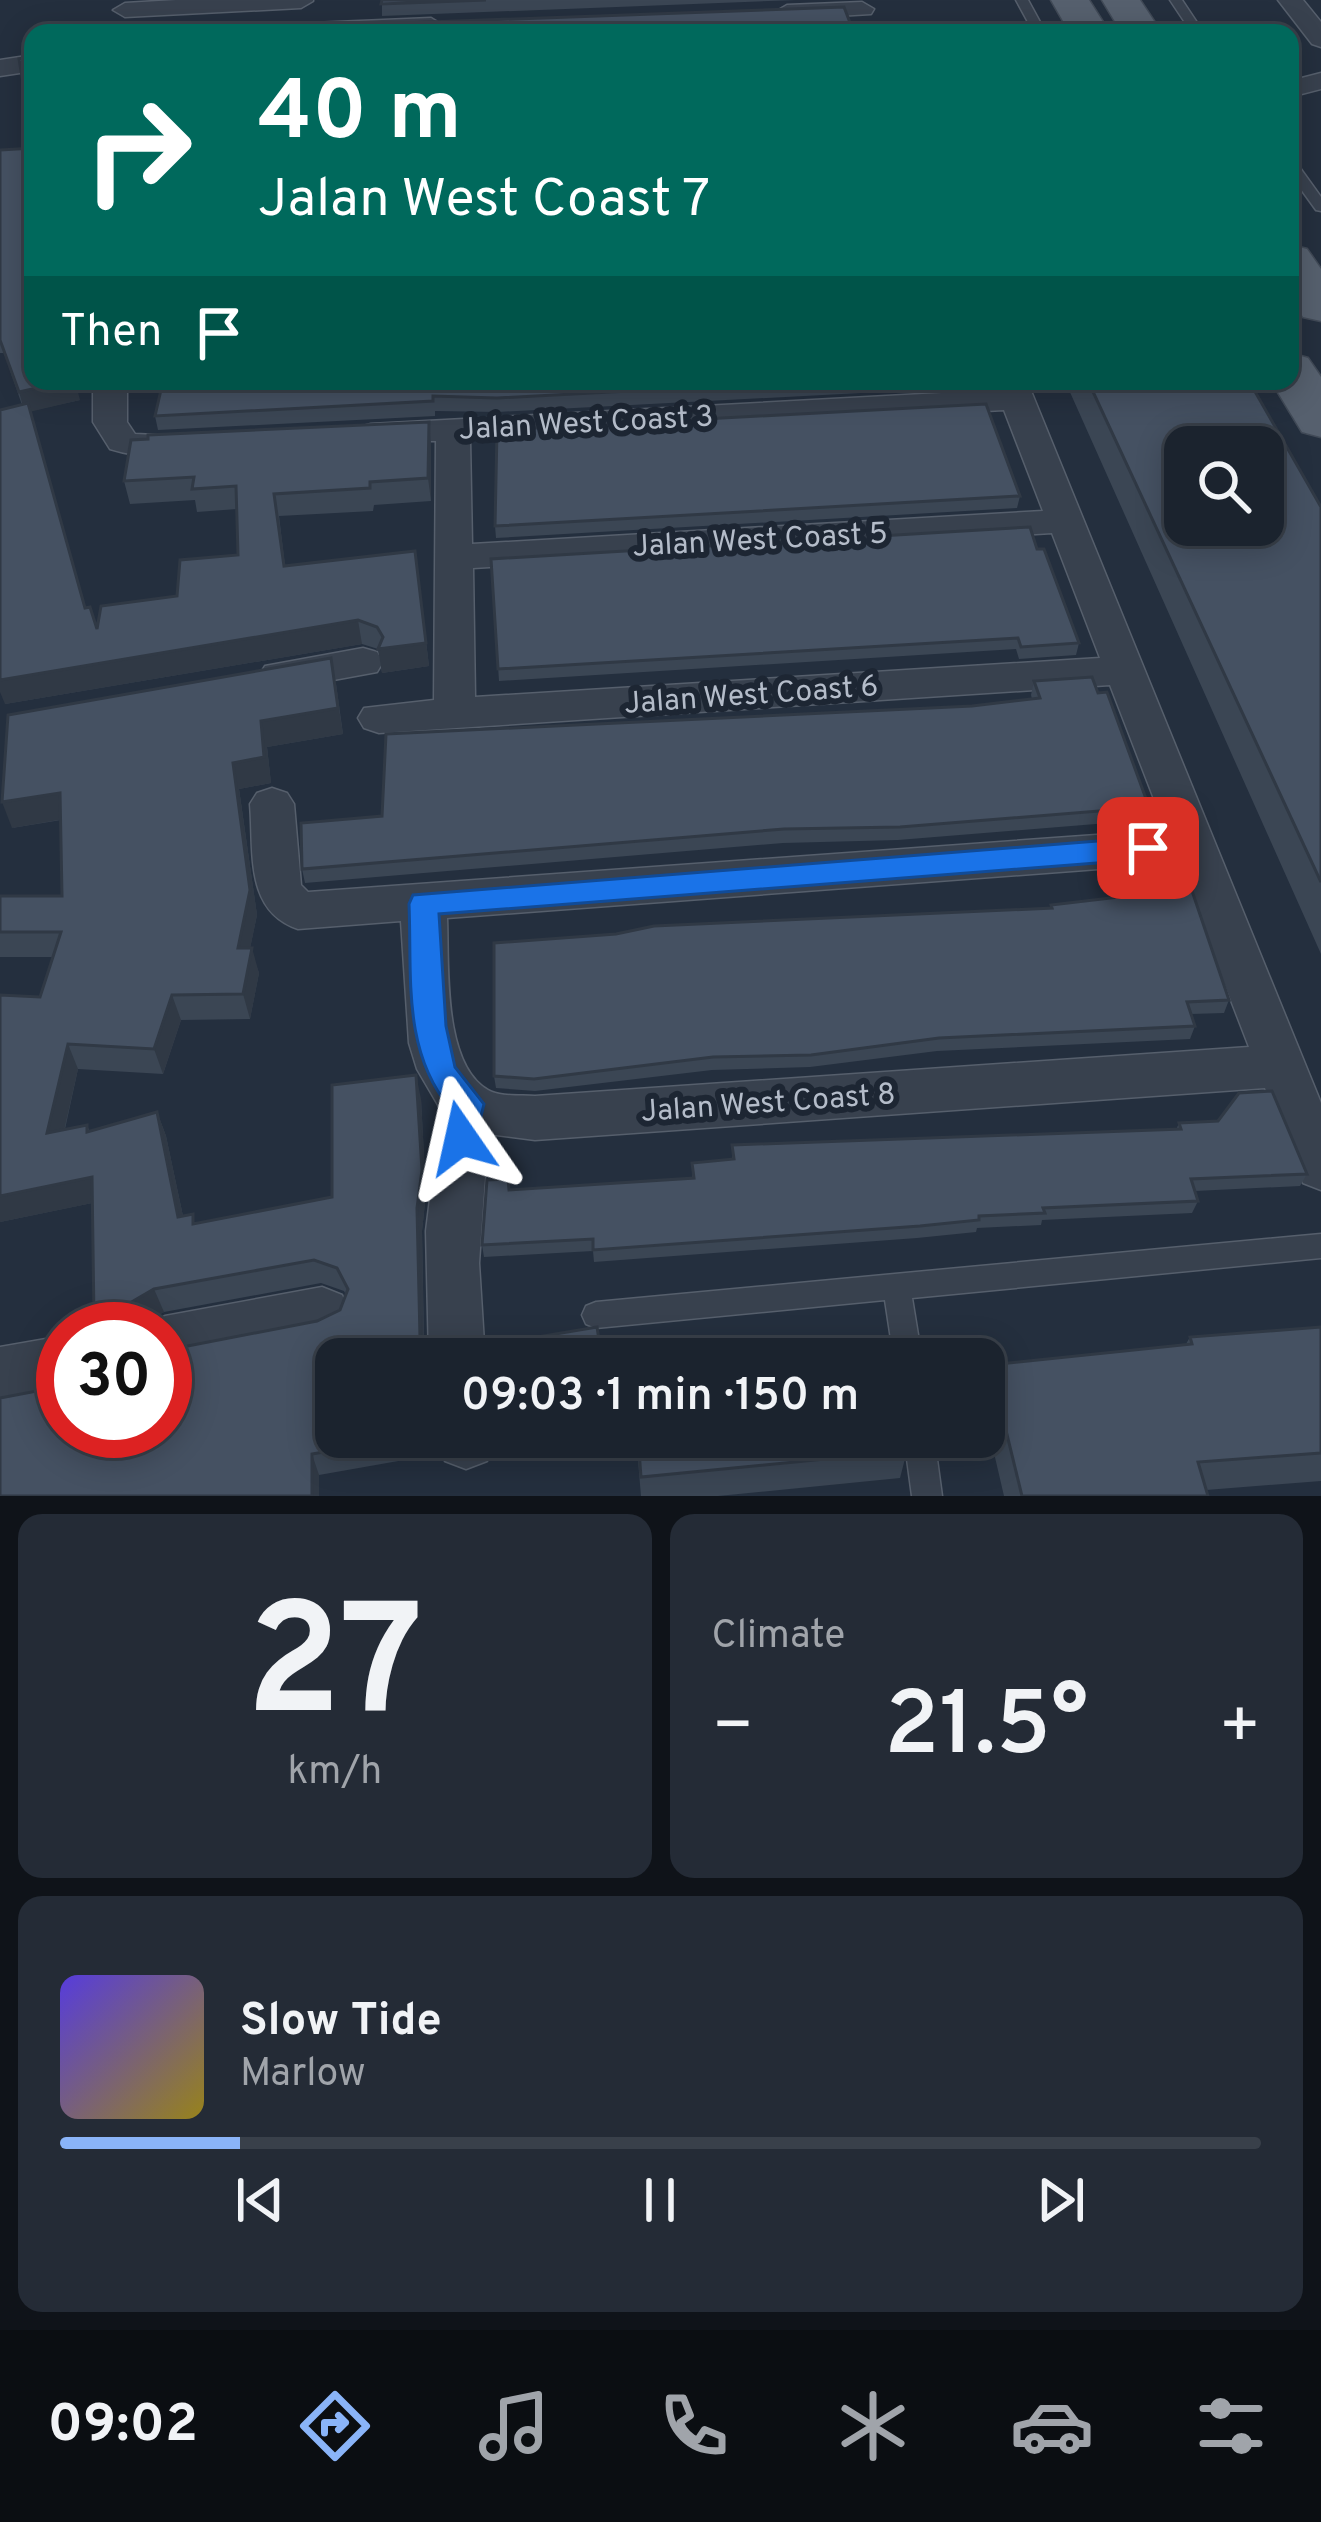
<!DOCTYPE html>
<html lang="en">
<head>
<meta charset="utf-8">
<style>
  :root { --surface:#1b232e; --page:#242b36; --text:#f1f3f6; --muted:#a0a4aa; --line:#39404a; --accent:#8ab4f8 }
  body { margin:0; font-family:Overpass,sans-serif; background:var(--page); color:var(--text); height:100vh; display:flex; flex-direction:column; font-size:45px; white-space:nowrap }
  * { box-sizing:border-box; margin:0 }
  p { font-size:39px; color:var(--muted) }
  .icon { flex:none; width:66px; height:66px; fill:none; stroke:currentColor; stroke-width:2; stroke-linecap:round; stroke-linejoin:round }
  .map { position:relative; height:1496px; overflow:hidden }
  .sheet { display:flex; flex-direction:column; gap:18px; padding:18px; background:#0f1319; flex:1 }
  .sheet>* { flex:none }
  .banner { position:absolute; left:24px; top:24px; width:1275px; height:366px; border-radius:24px; box-shadow:0 6px 30px #0003,0 0 0 3px var(--line); background:#00695c; color:#fff; overflow:hidden }
  .tools { position:absolute; left:1164px; top:426px; display:grid; gap:24px }
  .tools a { display:grid; place-items:center; width:120px; height:120px; border-radius:24px; background:var(--surface); box-shadow:0 6px 30px #0003,0 0 0 3px var(--line); font-size:60px }
  .speed { position:absolute; left:36px; top:1302px; display:flex; gap:24px; font-size:60px; font-weight:700; text-align:center }
  .speed>* { display:grid; place-content:center; width:156px; height:156px; border-radius:50%; background:var(--surface); box-shadow:0 6px 30px #0003,0 0 0 3px var(--line); line-height:1 }
  .speed .limit { border:18px solid #d22; background:#fff; color:#111 }
  .pin { position:absolute; display:grid; place-items:center; width:102px; height:102px; color:#fff; margin:-51px; border-radius:24px; box-shadow:0 6px 18px #0006 }
  .me { position:absolute; width:132px; margin:-66px; rotate:349deg; stroke-linejoin:round; filter:drop-shadow(0 0 9px #0008) }
  .turn { display:flex; align-items:center; gap:42px; height:252px; padding:0 36px; font-size:54px }
  .turn .icon { width:156px; height:156px; stroke-width:2.5 }
  .turn b { display:block; font-size:84px; line-height:102px }
  .then { display:flex; align-items:center; height:114px; padding:0 36px; background:#0003; gap:24px; font-size:45px }
  .big { font-size:90px; font-weight:600; line-height:1.1 }
  .sheet .widget { flex:1; display:flex; flex-direction:column; justify-content:center; gap:18px; min-width:0; padding:0 42px; border-radius:24px; background:var(--page) }
  .sheet .dial { align-items:center; gap:0 }
  .dial b { font-size:156px; line-height:1 }
  .song { display:flex; align-items:center; gap:36px }
  .cover { width:144px; height:144px; border-radius:18px; background:linear-gradient(135deg,hsl(250 70% 55%),hsl(50 70% 35%)) }
  .played { height:12px; border-radius:6px; background:linear-gradient(90deg,var(--accent) 15%,var(--line) 15%) }
  .keys { display:flex; justify-content:space-around; direction:ltr }
  .heat { display:flex; justify-content:space-between; align-items:center; font-size:66px; direction:ltr }
  .sheet .tiles { flex:1; display:grid; gap:18px; grid-template-columns:1fr 1fr }
  .widget:last-child { grid-column:span 2 }
  .trip { position:absolute; left:315px; top:1338px; width:690px; height:120px; border-radius:24px; background:var(--surface); box-shadow:0 6px 30px #0003,0 0 0 3px var(--line); font-weight:600; line-height:120px; text-align:center }
  .dock { display:flex; height:192px; justify-content:space-around; align-items:center; background:#0b0e12; color:var(--muted) }
  .dock .icon { width:84px; height:84px }
  .dock .current { color:var(--accent) }
  .dock b { font-size:54px; color:var(--text) }
  .map>svg:first-child { display:block }
</style>
</head>
<body>
<div class="map">
<svg width="1321" height="1496" viewBox="0 0 1321 1496">
  <rect width="100%" height="100%" fill="#242f3e"/>
  <g fill="none" stroke-linecap="round" stroke-linejoin="round">
    <defs>
      <path id="lane" d="M1016,0H1028L1046,33H1034Z
        M1170,0H1182L1204,33H1192Z
        M1290,160L1295,161L1321,197V211L1316,210L1290,174Z
        M1321,1234V1258L912,1298L922,1359H894L885,1300L596,1328L586,1324L582,1315L586,1306L596,1302Z
        M904,1437H934L942,1496H912Z"/>
      <path id="street" d="M176,0H313V1L301,8L125,17L113,10L125,3Z
        M1278,0H1303L1321,22V47L1312,44Z
        M862,2L874,9L871,14L787,19L775,12L787,5Z
        M431,18L444,26L440,31H299L312,23Z
        M33,55V71L0,76V60Z
        M1321,73V89L1290,97V81Z
        M93,381H127V422L135,434L201,437L206,444L201,451C171,459 139,458 110,449L93,422Z
        M993,381H1027L1321,1103V1190L1303,1183L1265,1088L535,1140L488,1134L479,1263L485,1359H429L426,1231L441,1110L417,1069L409,1043L401,921L298,929C244,911 254,851 250,804L257,793L272,788L287,793L294,804L301,885L308,892L1166,830L1110,685L379,733L364,728L358,718L364,708L434,700L436,441H359L354,434L359,427L371,424L997,390ZM1004,410L1043,511L472,544L470,439ZM1052,533L1100,658L475,697L473,568ZM1178,863L1249,1047L535,1096C521,1095 500,1097 488,1090C442,1064 449,963 447,918Z
        M363,648L377,652L383,662L377,672L279,690L265,686L259,676L265,666Z
        M322,1287L342,1295L350,1313L342,1331L322,1339L165,1370V1329H143L165,1316Z
        M63,1336V1390L0,1403V1347Z
        M436,1437H494L495,1440L487,1461L466,1469L445,1461Z"/>
      <path id="primary" d="M1051,0H1089L1110,33H1070Z
        M1102,0H1140L1162,33H1122Z
        M1290,245L1307,249L1321,269V321L1303,317L1290,296Z
        M1290,353L1308,358L1321,377V437L1302,432L1271,381H1290Z"/>
    </defs>
    <use href="#lane" stroke="#565f6c" stroke-width="3"/>
    <use href="#street" stroke="#565f6c" stroke-width="3"/>
    <use href="#primary" stroke="#414a57" stroke-width="3"/>
    <use href="#lane" fill="#38414e" fill-rule="evenodd"/>
    <use href="#street" fill="#38414e" fill-rule="evenodd"/>
    <use href="#primary" fill="#56606e" fill-rule="evenodd"/>
  </g>
  <path fill="#3b4654" d="M382,0H796L382,16Z
    M33,148V381L80,400L30,411L86,608L97,629L177,596L238,555L237,509L197,512L195,500L130,504L124,481L429,422L431,445V501L374,505L373,511L279,516L285,566L415,551L429,666L382,673L378,649L362,644L5,704L22,405L4,353H0V150Z
    M163,381H975L974,387L498,412L435,411V416L158,430L155,416Z
    M1065,381H1249L1321,507V954Z
    M1020,496L1017,508L496,538L495,526Z
    M1037,549L1079,643L1076,655L1019,659L1016,649L499,681L491,559Z
    M1034,681L1098,693L1149,807L1145,820L898,840L783,843L305,883L302,869L382,816L972,706L1032,699L1031,695Z
    M336,684L343,734L267,747L271,783L239,789L257,915L250,948L259,973L250,1019L181,1020L163,1074L78,1069L65,1129L87,1125L90,1132L157,1112L166,1136L183,1216L196,1223L332,1197L421,1099L426,1193L422,1231L424,1339L429,1342L431,1355L336,1437H434L438,1454L319,1475L165,1431L317,1321L340,1310L346,1295L344,1291L321,1283L164,1312L142,1324L144,1329H98L94,1320L92,1203L0,1222L40,997L53,957H0V896H62L61,820L12,828Z
    M1151,887L1229,1000L1224,1013L1191,1014L1195,1026L1190,1039L937,1051L810,1067L712,1070L535,1091L496,1088L494,1076L1050,908L1051,905L1149,894Z
    M1179,1123L1307,1174L1300,1186L1195,1191L1198,1201L1192,1213L1042,1220L1041,1225L977,1228L976,1232L917,1238L594,1262L593,1251L484,1257L482,1245L508,1179L510,1190L692,1178V1163L732,1160V1145L1176,1130Z
    M1321,1327V1481L1206,1490L1208,1496H1004L984,1410V1385L990,1365L1186,1344L1190,1337Z
    M636,1437H904L907,1451L900,1478L718,1496H641Z"/>
  <path fill="#303945" d="M68,381H75L80,400L25,413L19,392Z
    M429,422L431,445V501L428,478Z
    M415,551L429,666L382,673L378,649Z
    M358,620L362,644L5,704L0,692V680Z
    M331,658L343,734L267,747L271,783L239,789L257,915L245,973L238,948L233,763L261,721Z
    M60,793L70,818L12,828L2,802Z
    M252,948L259,973L250,1019L243,994Z
    M172,995L181,1020L163,1074L154,1049Z
    M68,1044L78,1069L58,1157L47,1133Z
    M416,1075L421,1099L426,1193L422,1231L424,1359L420,1337Z
    M157,1112L166,1136L188,1240L178,1217Z
    M92,1177L102,1201L0,1222V1196Z
    M154,1289L164,1312L142,1324L144,1329H98L94,1320Z
    M312,1454L319,1475V1496H312Z"/>
  <path fill="#455162" stroke="#303945" stroke-width="3" fill-rule="evenodd" d="M382,0H486L381,4Z
    M844,7L854,33H356L373,32L375,24Z
    M33,50V142L19,59L32,56Z
    M33,148V221H25L33,241V381H68L19,392L0,340V150Z
    M163,381H814L497,398L433,396V401L155,416Z
    M1088,381H1249L1321,507V882ZM1185,447H1263V525H1185Z
    M28,403L85,608L90,607L97,629L101,606L177,596L180,560L238,555L236,486L192,489L194,477L124,481L131,440L148,439V435L429,422L428,478L370,482V488L274,494L284,566L415,551L426,643L378,649L383,637L377,627L358,620L0,680V410Z
    M986,404L1020,496L495,526L497,430Z
    M1030,527L1037,549H1044L1079,643L1021,647L1018,638L498,669L491,559Z
    M331,658L338,708L261,721L264,757L233,763L250,890L238,948H252L243,994L172,995L154,1049L68,1044L47,1133L87,1125V1132L157,1112L178,1217L193,1214V1224L332,1197V1085L416,1075L422,1170L417,1208L420,1337L429,1342L430,1355L597,1327L602,1359H336V1437H412L312,1454V1496H0V1398L63,1386V1431H165L167,1350L317,1321L340,1310L348,1289L337,1268L314,1260L154,1289L130,1303L129,1310L136,1311L94,1320L92,1177L0,1196V995L40,997L61,932H0V896H62L60,793L2,802L8,715Z
    M1092,677L1098,693L1107,692L1149,807L900,827L784,829L302,869L301,823L382,816L386,734L972,706L1040,698L1034,681Z
    M1190,885L1229,1000L1187,1002L1195,1026L939,1038L811,1055L713,1057L534,1079L494,1076V943L616,934L654,926L1052,908L1051,905L1153,893L1151,887Z
    M1272,1091L1307,1174L1191,1179L1198,1201L1043,1208L1045,1213L979,1216V1220L920,1226L593,1250V1239L482,1245L487,1180L508,1179L509,1190L694,1178L692,1163L734,1159L732,1145L1181,1129L1179,1123L1218,1121L1239,1093Z
    M1321,1327V1453L1198,1462L1208,1496H1022L990,1365L1192,1344L1190,1337Z
    M831,1339L833,1359H702L701,1352Z
    M638,1437H904L907,1451L641,1477Z"/>
  <path fill="#1a73e8" stroke="#114b97" stroke-width="3" d="M1148,837L1158,840L1162,848L1158,856L1148,859L439,914L446,1026L455,1067L484,1104L473,1148L461,1153L450,1148L445,1138L450,1108C402,1051 412,975 409,904L413,895Z"/>
  <g text-anchor="middle" stroke-width="12" stroke-linejoin="round" paint-order="stroke">
    <g font-size="30" fill="#b4bcc9" stroke="#1d2633">
      <text transform="translate(586 422) rotate(-3)" y="10">Jalan West Coast 3</text>
      <text transform="translate(760 539) rotate(-3)" y="10">Jalan West Coast 5</text>
      <text transform="translate(751 694) rotate(-4)" y="10">Jalan West Coast 6</text>
      <text transform="translate(768 1102) rotate(-4)" y="10">Jalan West Coast 8</text>
    </g>
  </g>
</svg>
<div class="tools">
<a><svg class="icon" aria-label="search" viewBox="0 0 24 24"><circle cx="10" cy="10" r="6"/><path d="M15 15l6 6"/></svg></a>
</div>
<div class="speed"><div class="limit">30</div></div>
<div class="pin" style="left:1148px;top:848px;background:#d93025"><svg class="icon" aria-label="arrive" viewBox="0 0 24 24"><path d="M6 21V4h12l-3 4 3 4H6"/></svg></div>
<svg class="me" style="left:461px;top:1138px" viewBox="-20 -20 40 40"><path d="M0-17L14 15 0 8-14 15z" fill="#1a73e8" stroke="#fff" stroke-width="4"/></svg>
<div class="trip">09:03 · 1 min · 150 m</div>
<div class="banner">
<div class="turn"><svg class="icon" aria-label="right" viewBox="0 0 24 24"><path d="M7 20v-9h11M14 6l5 5-5 5"/></svg><div><b>40 m</b>Jalan West Coast 7</div></div>
<div class="then">Then<svg class="icon" aria-label="arrive" viewBox="0 0 24 24"><path d="M6 21V4h12l-3 4 3 4H6"/></svg></div>
</div>
</div>
<section class="sheet">
<div class="tiles">
<div class="widget dial"><b>27</b><p>km/h</p></div>
<div class="widget"><p>Climate</p>
<div class="heat"><a>−</a><b class="big">21.5°</b><a>+</a></div>
</div>
<div class="widget">
<div class="song"><i class="cover"></i><div><b>Slow Tide</b><p>Marlow</p></div></div>
<div class="played"></div>
<div class="keys"><svg class="icon" aria-label="previous" viewBox="0 0 24 24"><path d="M18 5L8 12l10 7zM5 5v14"/></svg><svg class="icon" aria-label="pause" viewBox="0 0 24 24"><path d="M8 5v14M16 5v14"/></svg><svg class="icon" aria-label="next" viewBox="0 0 24 24"><path d="M6 5l10 7-10 7zM19 5v14"/></svg></div>
</div>
</div>
</section>
<nav class="dock">
<b>09:02</b>
<svg class="icon current" aria-label="directions" viewBox="0 0 24 24"><path d="M12 3l9 9-9 9-9-9zM9 14v-3h6M13 9l2 2-2 2"/></svg>
<svg class="icon" aria-label="music" viewBox="0 0 24 24"><path d="M9 18V5l10-2v13"/><circle cx="6" cy="18" r="3"/><circle cx="16" cy="16" r="3"/></svg>
<svg class="icon" aria-label="phone" viewBox="0 0 24 24"><path d="M5 4h4l2 5-3 2q2 4 5 5l2-3 5 2v4C11 20 4 13 5 4z"/></svg>
<svg class="icon" aria-label="climate" viewBox="0 0 24 24"><path d="M12 3v18M4 7l16 10M4 17L20 7"/></svg>
<svg class="icon" aria-label="car" viewBox="0 0 24 24"><path d="M5 17H2v-5l4-1 3-4h7l3 4 3 1v5h-3M9 17h6M6 11h13"/><circle cx="7" cy="17" r="2"/><circle cx="17" cy="17" r="2"/></svg>
<svg class="icon" aria-label="filters" viewBox="0 0 24 24"><path d="M4 7h16M4 17h16"/><circle cx="9" cy="7" r="2"/><circle cx="15" cy="17" r="2"/></svg>
</nav>
</body>
</html>
